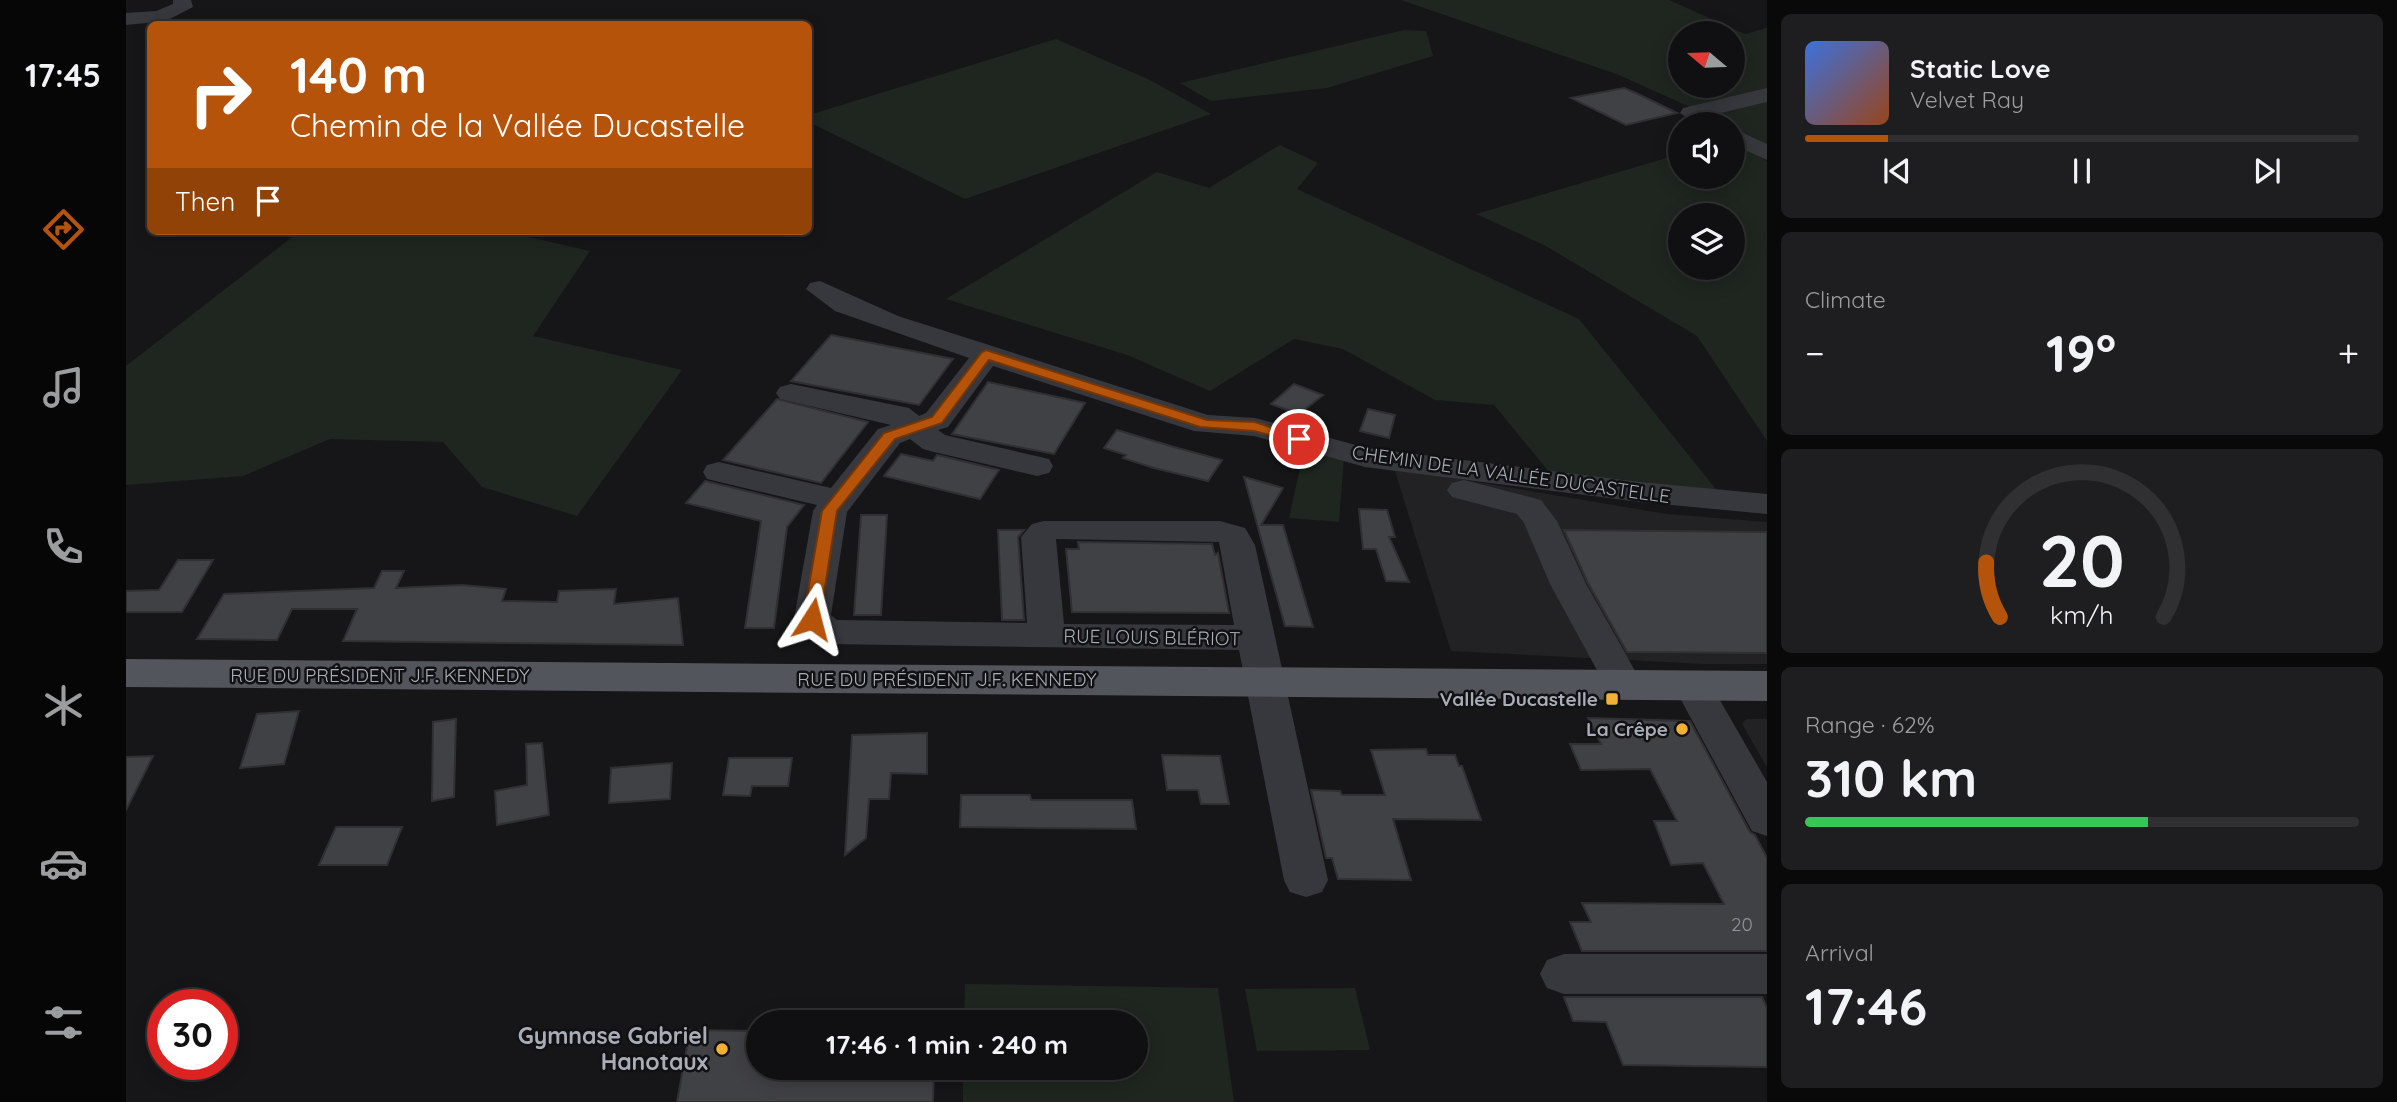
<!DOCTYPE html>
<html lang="en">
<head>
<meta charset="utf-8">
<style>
  :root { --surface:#101012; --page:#1e1e20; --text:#f1f3f6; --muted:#9c9d9f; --line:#303032; --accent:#b45309 }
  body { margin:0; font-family:Quicksand,sans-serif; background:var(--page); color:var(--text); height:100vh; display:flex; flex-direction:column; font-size:26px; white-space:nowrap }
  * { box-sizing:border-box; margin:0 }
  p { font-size:23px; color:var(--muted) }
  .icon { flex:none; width:38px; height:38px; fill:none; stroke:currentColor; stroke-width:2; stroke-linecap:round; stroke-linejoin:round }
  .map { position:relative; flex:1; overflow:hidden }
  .side { display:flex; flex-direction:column; gap:14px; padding:14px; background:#09090a; width:630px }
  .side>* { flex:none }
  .guide { position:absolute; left:21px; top:21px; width:665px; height:214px; border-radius:10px; box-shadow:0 4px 18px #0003,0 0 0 2px var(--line); background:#b45309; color:#fff; overflow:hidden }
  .needle { width:46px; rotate:289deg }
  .buttons { position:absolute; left:1542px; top:21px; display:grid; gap:14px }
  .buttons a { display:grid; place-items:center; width:77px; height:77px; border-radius:50%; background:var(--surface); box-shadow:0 4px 18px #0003,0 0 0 2px var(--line); font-size:35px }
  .speed { position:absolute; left:21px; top:989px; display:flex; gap:14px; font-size:35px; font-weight:700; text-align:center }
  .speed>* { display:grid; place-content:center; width:91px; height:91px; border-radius:50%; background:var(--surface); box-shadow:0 4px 18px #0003,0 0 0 2px var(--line); line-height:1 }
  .speed .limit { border:10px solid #d22; background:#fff; color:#111 }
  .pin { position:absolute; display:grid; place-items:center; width:60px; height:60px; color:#fff; margin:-30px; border:4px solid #fff; border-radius:50%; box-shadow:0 2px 7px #0007 }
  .me { position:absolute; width:77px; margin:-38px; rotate:9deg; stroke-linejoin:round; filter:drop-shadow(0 0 5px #0008) }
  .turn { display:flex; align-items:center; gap:24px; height:147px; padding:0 28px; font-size:32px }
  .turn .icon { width:91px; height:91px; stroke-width:2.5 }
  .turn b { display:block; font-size:49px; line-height:60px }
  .then { display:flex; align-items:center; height:66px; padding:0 28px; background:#0003; gap:14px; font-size:26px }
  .big { font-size:52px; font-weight:800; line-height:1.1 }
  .side .card { flex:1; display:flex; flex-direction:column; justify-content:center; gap:10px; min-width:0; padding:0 24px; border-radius:10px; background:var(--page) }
  .side .dial { align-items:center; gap:0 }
  .dial svg { height:182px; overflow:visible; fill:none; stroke:var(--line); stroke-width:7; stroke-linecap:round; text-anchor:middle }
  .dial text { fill:var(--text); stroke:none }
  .song { display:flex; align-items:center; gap:21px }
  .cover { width:84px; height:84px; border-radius:10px; background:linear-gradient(135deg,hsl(220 70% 55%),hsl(20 70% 35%)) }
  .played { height:7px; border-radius:4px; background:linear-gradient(90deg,var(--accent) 15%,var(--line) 15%) }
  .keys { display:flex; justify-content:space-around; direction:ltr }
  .heat { display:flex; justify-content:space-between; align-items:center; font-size:38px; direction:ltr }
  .charge { height:10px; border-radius:5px; background:linear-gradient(90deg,#34c759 62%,var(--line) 0) }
  .trip { position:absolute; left:620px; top:1010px; width:402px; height:70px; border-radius:35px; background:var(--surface); box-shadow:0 4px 18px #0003,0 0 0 2px var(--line); font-weight:800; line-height:70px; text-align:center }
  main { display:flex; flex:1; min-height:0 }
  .dock { display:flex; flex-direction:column; width:126px; justify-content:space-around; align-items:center; background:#060607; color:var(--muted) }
  .dock .icon { width:49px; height:49px }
  .dock .selected { color:var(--accent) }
  .dock b { font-size:32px; color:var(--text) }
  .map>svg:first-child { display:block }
</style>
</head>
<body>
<main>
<nav class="dock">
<b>17:45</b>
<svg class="icon selected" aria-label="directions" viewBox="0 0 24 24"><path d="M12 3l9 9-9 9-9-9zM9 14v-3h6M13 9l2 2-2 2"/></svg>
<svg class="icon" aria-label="music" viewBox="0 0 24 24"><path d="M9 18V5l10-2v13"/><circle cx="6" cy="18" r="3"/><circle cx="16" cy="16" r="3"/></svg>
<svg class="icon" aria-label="phone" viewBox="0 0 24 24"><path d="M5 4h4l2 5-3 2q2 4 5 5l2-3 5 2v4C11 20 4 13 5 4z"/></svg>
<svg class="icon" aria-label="climate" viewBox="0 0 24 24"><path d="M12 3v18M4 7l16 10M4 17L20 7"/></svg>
<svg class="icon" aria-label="car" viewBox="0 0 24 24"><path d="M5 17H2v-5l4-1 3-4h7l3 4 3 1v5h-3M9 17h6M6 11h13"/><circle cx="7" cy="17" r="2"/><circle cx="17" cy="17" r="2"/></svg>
<svg class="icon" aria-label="filters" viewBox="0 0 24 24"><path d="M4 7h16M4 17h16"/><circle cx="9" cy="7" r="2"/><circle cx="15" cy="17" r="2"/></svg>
</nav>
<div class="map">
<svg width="1641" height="1102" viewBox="0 0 1641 1102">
  <rect width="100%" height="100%" fill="#161618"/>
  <path fill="#222225" d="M1268,468L1541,514L1641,522V664H1578L1325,651Z
    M1620,719H1641V767L1616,724Z"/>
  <path fill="#1e261f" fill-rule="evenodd" d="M1275,0H1543L1619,34L1641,28V89L1564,107L1493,75ZM1554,33H1606V86H1554Z
    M1278,30L1300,31L1307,56L1201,88L1085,101L1054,83Z
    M930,39L1024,80L1085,114L839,199L683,122V115Z
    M1641,100V143L1638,144L1607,129L1606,124H1596L1576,115Z
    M1607,141L1641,161V441L1571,336L1418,245L1350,214L1554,154V177H1606ZM1554,215H1606V268H1554Z
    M1154,145L1192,163L1171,189L1453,319L1593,493L1424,473L1368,405L1309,400L1217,349L1168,339L1084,391L1001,355L820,299L1031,172L1083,188Z
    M174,231H377L464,251L407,336L556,370L451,516L356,487L317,442L204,439L117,476L0,485V366Z
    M1178,450L1218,458L1213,522L1163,518Z
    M839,984L1092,988L1108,1102H837V1068H1010V1022H838Z
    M1229,988L1244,1050L1131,1051L1119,989Z"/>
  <path fill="#404145" stroke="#303034" stroke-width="2" d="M1498,88L1510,93L1551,113L1500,125L1445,98Z
    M705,335L827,359L793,405L665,381Z
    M862,382L959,403L928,454L826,434Z
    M1168,384L1197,395L1173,414L1145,404Z
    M651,399L742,422L695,483L597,460Z
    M1242,409L1269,415L1263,438L1234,431Z
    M991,430L1048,447L1096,460L1082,481L1028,468L997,458L1000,455L978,448Z
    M775,454L807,461L811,455L873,470L854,499L758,476Z
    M1118,477L1157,488L1135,525H1157L1187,627L1159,626Z
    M579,481L678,505L661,527L648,628H619L635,521L560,503Z
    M1233,509L1261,510L1269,537H1263L1283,582L1260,581L1250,549H1237Z
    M735,515H761L755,615H728Z
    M872,530H898L892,537L898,620H876Z
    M1438,530L1641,532V653L1501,652L1462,583Z
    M952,542L1086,544L1089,555L1092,553L1103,613L946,612L940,549H953Z
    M52,560H87L56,612H0V591L33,590Z
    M256,571H278L270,588L336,585L380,589L376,601L431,602L433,591L490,589L488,604L552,598L557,645L217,641L231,609H166L151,640L71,639L98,594L248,588Z
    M173,711L158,764L114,768L131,714Z
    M1462,718L1564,721L1624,832L1629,835L1641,858V951H1456L1444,922H1465L1456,903L1598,904L1577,863L1545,865L1528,821H1551L1524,769L1455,770L1444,744H1475Z
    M330,719L328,797L306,801L307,722Z
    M801,733V774L765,773L763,799H743L740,838L719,855L726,735Z
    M416,743L423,815L371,825L369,791L401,785L400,744Z
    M1300,749L1302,755H1329L1333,766H1336L1355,820L1267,819L1285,880L1212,879L1206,858H1200L1185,790L1214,791L1216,795H1259L1245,750Z
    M1036,755L1094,756L1103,804H1075L1072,790H1041Z
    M27,756L0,810V757Z
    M603,758H666L662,786H626L624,796L597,795Z
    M546,763L544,799L483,803L485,768Z
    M835,795H904L905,800H1006L1010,829L834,827Z
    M210,827H276L261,865H193Z
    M1438,997H1636L1641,1008V1067L1497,1065L1480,1022L1447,1021Z
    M564,1030L632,1031V1068H808L807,1102H551Z"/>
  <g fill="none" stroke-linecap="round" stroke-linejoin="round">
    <path fill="#37383d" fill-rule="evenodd" d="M47,0H65L67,7L40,21L0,25V13L30,11L47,4Z
      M1641,88V102L1565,120L1554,113L1557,108Z
      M1606,128L1641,144V160L1606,144Z
      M694,281L772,316L1082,415L1129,418L1241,448L1514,482L1641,494V514L1514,502L1239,467L1128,436L1068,431L867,366L822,427L812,430L819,435L923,459L927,466L923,473L911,476L808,452L797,449L784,439L774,443L721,512L705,615L711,620L901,623L895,537L906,524L918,521H1094L1119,528L1129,545L1202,880L1196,892L1180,897L1164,892L1158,880L1113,650L702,644C687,640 676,633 668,619L687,511L691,505L581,479L577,472L581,465L593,462L705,488L752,429L765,425L654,399L650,393L654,387L665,384L783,408L793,416L800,413L843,358L709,311L680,289L684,283ZM930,539L1093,542L1108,625L938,624Z
      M1338,480L1415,500L1431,521L1460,584L1517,685L1512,694L1498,698L1484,694L1424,584L1398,523L1391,514L1326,497L1321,490L1326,483Z
      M1566,672L1580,676L1641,782V836L1626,831L1547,685L1552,676Z
      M1438,954H1641V994H1438L1421,988L1414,974L1421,960Z"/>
    <path fill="#53555c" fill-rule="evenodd" d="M0,659L1641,671V701L0,687Z"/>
  </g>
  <path fill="#b45309" stroke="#753606" stroke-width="2" d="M860,350L1081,420L1129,422L1180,439L1173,443L1128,431L1074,427L863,360L816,423L769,439L711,511L694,619L692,623H680L677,619L696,511L758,433L806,417L856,352Z"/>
  <g fill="#f2b134" stroke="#111113" stroke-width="2.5">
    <rect x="1479" y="692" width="14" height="14" rx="3.5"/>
    <circle cx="1556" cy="729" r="7"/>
    <circle cx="596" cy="1049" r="7"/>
  </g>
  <g text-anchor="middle" stroke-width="5" stroke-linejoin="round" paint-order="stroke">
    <g font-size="19" fill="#a8adb8" stroke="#111113">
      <text transform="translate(1385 474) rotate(8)" y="7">CHEMIN DE LA VALLÉE DUCASTELLE</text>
      <text transform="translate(1026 637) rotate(1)" y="7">RUE LOUIS BLÉRIOT</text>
      <text x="254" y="682">RUE DU PRÉSIDENT J.F. KENNEDY</text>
      <text x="821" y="686">RUE DU PRÉSIDENT J.F. KENNEDY</text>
    </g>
    <g font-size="19" font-weight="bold" fill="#a8adb8" stroke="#111113" text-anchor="end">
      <text x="1472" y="706">Vallée Ducastelle</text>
      <text x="1542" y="736">La Crêpe</text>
    </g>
    <g font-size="19" fill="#8e929b">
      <text x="1616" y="931">20</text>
    </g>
    <g font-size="23" font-weight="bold" fill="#a8adb8" stroke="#111113" text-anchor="end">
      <text x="582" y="1044">Gymnase Gabriel<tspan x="582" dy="26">Hanotaux</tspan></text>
    </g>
  </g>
</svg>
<div class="buttons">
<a><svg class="needle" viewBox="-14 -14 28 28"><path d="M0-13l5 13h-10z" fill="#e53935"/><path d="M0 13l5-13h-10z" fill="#9c9d9f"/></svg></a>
<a><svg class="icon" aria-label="sound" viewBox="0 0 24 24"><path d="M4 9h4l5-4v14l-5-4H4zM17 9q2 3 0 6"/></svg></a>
<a><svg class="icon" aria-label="layers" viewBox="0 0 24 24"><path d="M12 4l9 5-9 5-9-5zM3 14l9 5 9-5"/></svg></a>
</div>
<div class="speed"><div class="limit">30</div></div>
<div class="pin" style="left:1173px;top:439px;background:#d93025"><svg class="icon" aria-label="arrive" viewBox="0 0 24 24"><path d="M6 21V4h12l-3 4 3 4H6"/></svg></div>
<svg class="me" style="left:686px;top:619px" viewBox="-20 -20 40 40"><path d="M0-17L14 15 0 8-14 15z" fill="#b45309" stroke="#fff" stroke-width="4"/></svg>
<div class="trip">17:46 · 1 min · 240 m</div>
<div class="guide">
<div class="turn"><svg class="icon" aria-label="right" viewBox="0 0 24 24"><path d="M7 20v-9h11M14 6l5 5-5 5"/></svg><div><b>140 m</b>Chemin de la Vallée Ducastelle</div></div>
<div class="then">Then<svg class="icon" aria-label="arrive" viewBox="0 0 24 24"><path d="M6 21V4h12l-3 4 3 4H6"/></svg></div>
</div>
</div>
<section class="side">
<div class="card">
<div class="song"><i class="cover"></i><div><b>Static Love</b><p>Velvet Ray</p></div></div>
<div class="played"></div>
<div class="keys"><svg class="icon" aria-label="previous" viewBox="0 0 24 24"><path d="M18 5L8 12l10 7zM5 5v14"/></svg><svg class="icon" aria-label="pause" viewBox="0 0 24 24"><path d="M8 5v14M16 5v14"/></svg><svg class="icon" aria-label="next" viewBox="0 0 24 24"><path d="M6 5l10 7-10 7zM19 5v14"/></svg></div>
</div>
<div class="card"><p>Climate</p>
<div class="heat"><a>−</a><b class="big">19°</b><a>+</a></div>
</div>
<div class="card dial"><svg viewBox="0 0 100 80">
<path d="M14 69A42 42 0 1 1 86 69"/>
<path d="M14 69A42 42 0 0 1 8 45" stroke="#b45309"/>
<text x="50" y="56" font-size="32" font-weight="700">20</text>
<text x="50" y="72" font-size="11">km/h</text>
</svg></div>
<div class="card"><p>Range · 62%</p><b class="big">310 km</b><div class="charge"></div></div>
<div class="card"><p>Arrival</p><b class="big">17:46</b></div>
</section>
</main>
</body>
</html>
